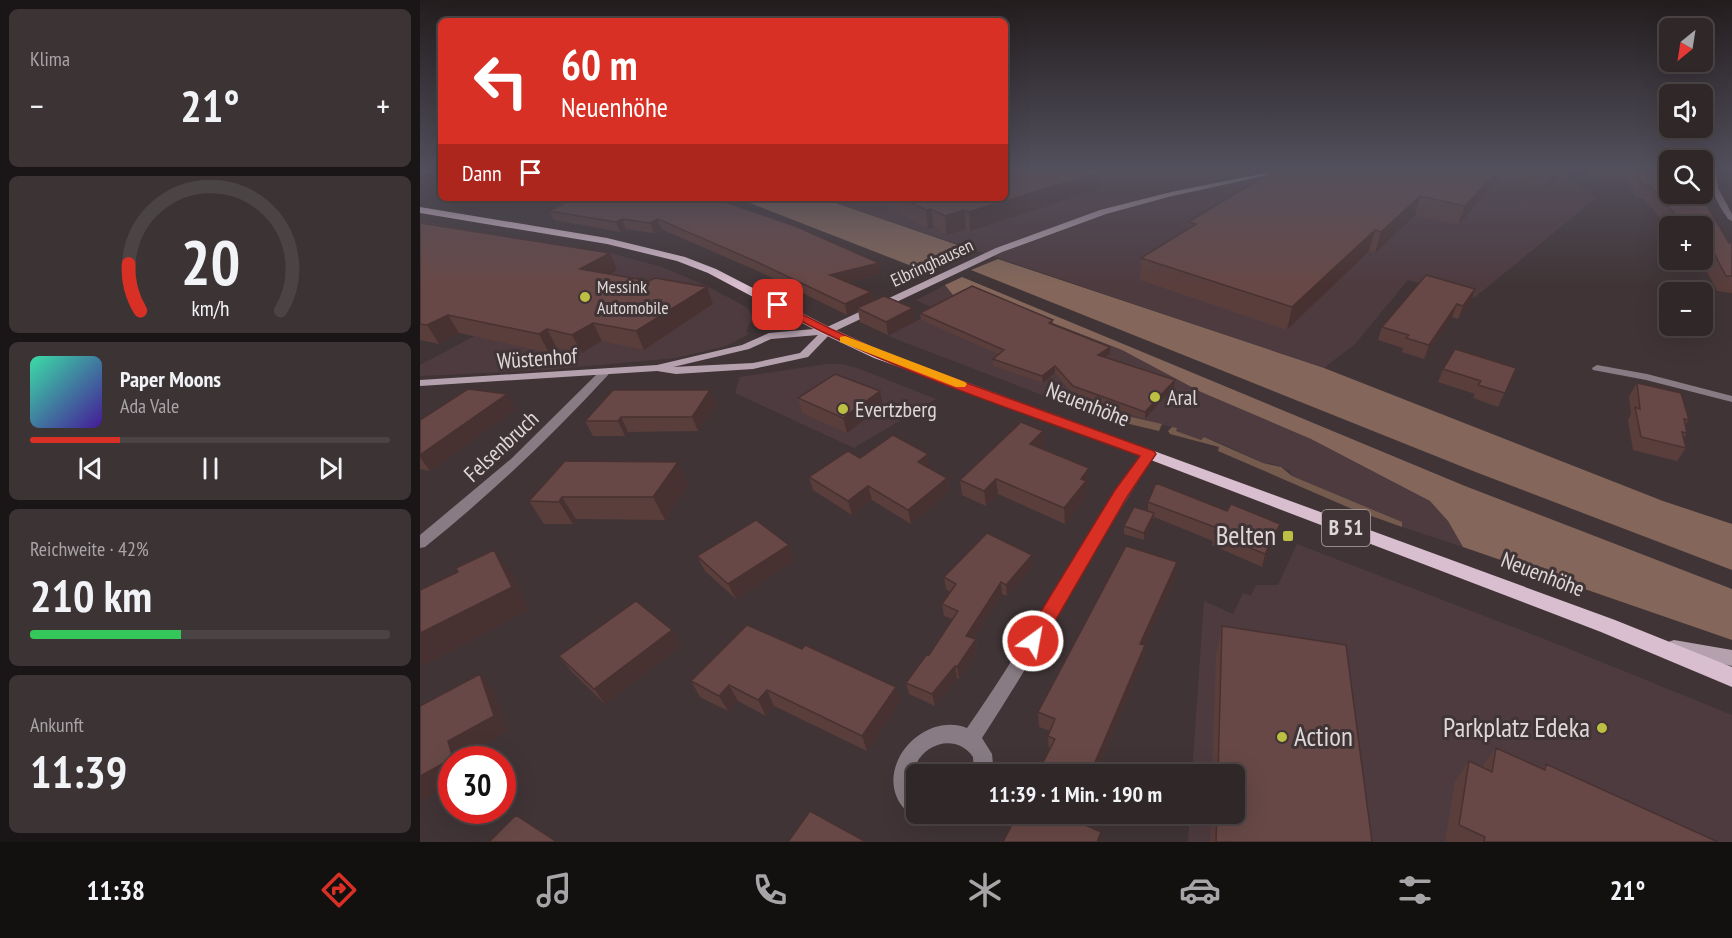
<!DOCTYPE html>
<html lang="de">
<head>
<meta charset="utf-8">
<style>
  :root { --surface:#302728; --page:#3c3334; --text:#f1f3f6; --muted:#a8a5a8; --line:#4b4445; --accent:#d93025 }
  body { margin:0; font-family:"PT Sans Narrow",sans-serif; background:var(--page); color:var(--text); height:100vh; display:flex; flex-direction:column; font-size:22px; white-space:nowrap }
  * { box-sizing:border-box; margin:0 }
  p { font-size:20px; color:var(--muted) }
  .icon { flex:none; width:33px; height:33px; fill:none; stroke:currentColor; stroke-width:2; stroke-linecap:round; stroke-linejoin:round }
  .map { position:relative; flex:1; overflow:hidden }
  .details { display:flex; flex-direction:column; gap:9px; padding:9px; background:#1a1516; width:420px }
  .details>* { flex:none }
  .banner { position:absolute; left:18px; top:18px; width:570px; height:183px; border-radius:9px; box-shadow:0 6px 24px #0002,0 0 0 2px var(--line); background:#d93025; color:#fff; overflow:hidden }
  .needle { width:39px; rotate:210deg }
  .fabs { position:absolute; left:1239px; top:18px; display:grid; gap:12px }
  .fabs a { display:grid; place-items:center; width:54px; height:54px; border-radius:9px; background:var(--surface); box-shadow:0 6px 24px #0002,0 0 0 2px var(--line); font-size:30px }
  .speed { position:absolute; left:18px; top:746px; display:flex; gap:12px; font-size:30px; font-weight:700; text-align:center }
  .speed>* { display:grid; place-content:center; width:78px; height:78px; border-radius:50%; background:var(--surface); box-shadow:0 6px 24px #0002,0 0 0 2px var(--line); line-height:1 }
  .speed .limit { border:9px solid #d22; background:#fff; color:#111 }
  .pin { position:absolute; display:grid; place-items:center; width:51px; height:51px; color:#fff; margin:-26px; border-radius:12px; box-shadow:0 3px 9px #0006 }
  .me { position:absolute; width:66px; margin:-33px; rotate:32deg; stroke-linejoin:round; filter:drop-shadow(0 0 4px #0008) }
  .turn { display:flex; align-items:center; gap:21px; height:126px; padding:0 24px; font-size:27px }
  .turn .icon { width:78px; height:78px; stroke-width:2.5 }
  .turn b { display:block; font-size:42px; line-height:51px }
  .then { display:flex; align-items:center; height:57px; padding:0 24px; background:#0003; gap:12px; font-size:22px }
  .big { font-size:45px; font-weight:800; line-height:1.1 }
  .details .widget { flex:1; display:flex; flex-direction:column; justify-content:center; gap:9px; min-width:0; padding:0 21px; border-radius:9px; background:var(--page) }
  .details .dial { align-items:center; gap:0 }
  .dial svg { height:156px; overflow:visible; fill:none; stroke:var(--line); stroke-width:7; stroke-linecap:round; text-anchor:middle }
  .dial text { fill:var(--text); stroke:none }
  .song { display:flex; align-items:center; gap:18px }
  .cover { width:72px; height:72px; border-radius:9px; background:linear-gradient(135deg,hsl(160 70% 55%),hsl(260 70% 35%)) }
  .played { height:6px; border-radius:3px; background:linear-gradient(90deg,var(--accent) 25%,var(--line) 25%) }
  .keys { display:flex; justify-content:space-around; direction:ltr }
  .heat { display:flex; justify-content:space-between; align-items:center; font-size:33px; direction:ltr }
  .charge { height:9px; border-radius:4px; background:linear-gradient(90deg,#34c759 42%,var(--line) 0) }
  .trip { position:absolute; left:486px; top:764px; width:339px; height:60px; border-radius:9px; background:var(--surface); box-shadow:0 6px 24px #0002,0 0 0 2px var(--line); font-weight:800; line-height:60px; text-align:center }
  .tabs { display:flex; height:96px; justify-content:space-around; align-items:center; background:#131010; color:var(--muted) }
  .tabs .icon { width:42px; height:42px }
  .tabs .on { color:var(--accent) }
  .tabs b { font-size:27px; color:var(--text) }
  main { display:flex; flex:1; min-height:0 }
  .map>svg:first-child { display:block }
</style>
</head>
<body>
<main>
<section class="details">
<div class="widget"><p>Klima</p>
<div class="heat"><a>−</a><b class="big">21°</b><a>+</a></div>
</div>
<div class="widget dial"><svg viewBox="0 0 100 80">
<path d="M14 69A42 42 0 1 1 86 69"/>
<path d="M14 69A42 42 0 0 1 8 45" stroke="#d93025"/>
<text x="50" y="56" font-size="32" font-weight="700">20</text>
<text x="50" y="72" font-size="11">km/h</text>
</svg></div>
<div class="widget">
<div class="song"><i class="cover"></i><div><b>Paper Moons</b><p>Ada Vale</p></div></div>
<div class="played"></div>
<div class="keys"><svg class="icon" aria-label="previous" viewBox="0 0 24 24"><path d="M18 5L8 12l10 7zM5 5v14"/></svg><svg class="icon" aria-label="pause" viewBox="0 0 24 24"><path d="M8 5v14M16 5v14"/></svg><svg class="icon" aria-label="next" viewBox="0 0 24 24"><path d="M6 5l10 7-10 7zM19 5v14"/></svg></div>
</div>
<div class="widget"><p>Reichweite · 42%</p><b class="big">210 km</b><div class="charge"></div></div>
<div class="widget"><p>Ankunft</p><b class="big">11:39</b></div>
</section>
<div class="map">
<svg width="1312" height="842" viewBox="0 0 1312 842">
  <rect width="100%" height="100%" fill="#403436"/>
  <path fill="#4e3b40" d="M585,168H1136L1176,198L1054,298L988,280L935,344L904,368L401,198H585Z
    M0,221L135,246L187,252L242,267L287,286L328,308L333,318L326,331L329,334L306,346L256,358L124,370L0,376V365L102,311L0,289Z
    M525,285L533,295L544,289L702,350L781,392L891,439L1010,501L1028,521L1043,547L982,527L981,522L872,476L870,471L854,464L843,463L805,445L784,437L781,440L755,431L756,428L698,414L650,397L643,403L468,336L517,310L496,300Z
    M407,364H422L437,368L516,399L434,448L315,393L320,377Z
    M877,544L1137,644L1312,715V842H768L770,813H814V774H772L784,601L813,614L823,593L831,596L836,585H858Z"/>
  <path fill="#755a4e" d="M650,397L698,414L742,424L739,431L688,419L643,403Z
    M752,427L757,428L756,431L781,440L784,437L843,463L861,467L872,476L982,522V527L932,509L798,451L799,447L750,434L748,431Z"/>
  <path fill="#84675a" d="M317,198H401L552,250L507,272Z
    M578,259L904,368L1243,501L1312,524V570L1053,471L551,270Z
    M542,277L1045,486L1312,589V640L1043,547L1028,521L1010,501L891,439L781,392L702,350L545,289L533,295L525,285Z"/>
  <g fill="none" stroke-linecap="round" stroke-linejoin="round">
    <path fill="#887b83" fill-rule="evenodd" d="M1290,168H1296L1298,188L1312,214V221L1308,219C1297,203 1289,188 1290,168Z
      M1177,365L1227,374L1312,396V402L1226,380L1173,370L1172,368Z
      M184,370L188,371L189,373L188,375C131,437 71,494 5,547L0,548V535L91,459L180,371Z
      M729,450L735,454C675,547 623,645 562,738L572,754L574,774H554L553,757C535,731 497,745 493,775C492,782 495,788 496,794C498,799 496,807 496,813H541L538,820L514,825L500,820L498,817L496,818C489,815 487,812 482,806C453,767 503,711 547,728C610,638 662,541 725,451Z"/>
    <path fill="#b5a1ae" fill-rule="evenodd" d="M870,168H880L752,196L686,214L582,252L411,333L388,357L333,369L256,374L237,371L0,386V380L237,365L322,345L349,333L405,328L576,248L680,210L751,192ZM398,335L380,353L333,363L253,367L329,349L351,339Z
      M1254,640L1312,650V666L1248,652L1246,647L1248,642Z"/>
    <path fill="#d8bece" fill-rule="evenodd" d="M0,207L187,238L265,257L296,269L411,328L464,352L1195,620L1312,667V687L1181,632L605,412L454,358L403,334L288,273L257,261L187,244L0,213Z"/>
  </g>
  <path fill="#593e3c" d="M798,168H825L806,172Z
    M858,168H1144L1132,186L1125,188L1079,179L1038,225L995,215L955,253L949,251L867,330L720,280L721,258L767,230L768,222Z
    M1168,168H1250L1309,243H1312V293L1297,291L1281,260H1282V226H1250V230L1224,199L1217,198L1208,181L1165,175Z
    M680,172L679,189L550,231L546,229L527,235L514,228L508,229L453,199L443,202L437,198H585Z
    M137,198H297L294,199L461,274L427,282L451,292L453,301L495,322L468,335L440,322L438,310L427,315L340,272L241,229L234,233L206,229L200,232L134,220L129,211L141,205L139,202L147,199Z
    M0,223L190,253L197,270L190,274L229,281L287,287L293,304L224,350L182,341L162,353L137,348L129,353L39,333L19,344L0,340Z
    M1006,275L1051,301L1038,319L1032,317L1004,359L982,352L983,348L958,340L962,327Z
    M500,313L633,320V325L690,347V354L685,357L755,380L754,387L725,419L653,394L635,373L623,383L573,366V359L578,354L501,320Z
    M1096,368L1078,407L1053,398L1055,394L1018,382L1023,369Z
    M1217,383L1269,420L1265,425L1267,433L1264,438L1266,448L1257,461L1213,450L1208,420L1211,414L1209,396Z
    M378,398L463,406L427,433L382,413Z
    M296,404L278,431L208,432L205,436H173L165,421Z
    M96,409L10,471L0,469V420Z
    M623,431L624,446L621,448L669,468V483L665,488V496L645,524L578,494L566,506L542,495L540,480Z
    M440,458L510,467L509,468L527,478L529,491L491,524L452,500L432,515L393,490L389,477Z
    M145,461L268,484L245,520L156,519L153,524H124L109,501Z
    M728,502L807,511L860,524L857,536L842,567L792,545L793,541L734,517L733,521L724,540L704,534V526L728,511Z
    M369,545L374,560L316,599L285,571L277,556Z
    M612,555V567L587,596L582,594L554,638L556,639L557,651L539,679L537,678L515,706L489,694L486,683L509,655L532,619L524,616L522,604L530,592L526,589L524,577Z
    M757,562L755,577L725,645L723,660L675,774H617L629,751L628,736L630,731L619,727L618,712Z
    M802,626L952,842H790L791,813H814V774H792L796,655Z
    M252,630L260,646L185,704L151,671L139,656Z
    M382,649L476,687L480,702L447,751L354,706L346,716L318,701L308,711L280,697L271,681Z
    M1076,748L1122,769L1126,764L1298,842H1025L1035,781L1049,761L1062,767Z"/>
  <path fill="#483231" d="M807,168H825L806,172Z
    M1080,168H1083L1079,179L1038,225L1045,206Z
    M1140,168H1144L1132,186L1125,188L1132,170Z
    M21,170V180L1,187L0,186V177Z
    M680,172L679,189L550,231L549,212Z
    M1000,196L995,215L955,253L961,232Z
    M443,198H453V199L443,202Z
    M511,209L514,228L508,229L506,210Z
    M544,210L546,229L527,235L525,216Z
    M202,219L206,229L200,232L196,222Z
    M238,219L241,229L234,233L230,223Z
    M955,230L949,251L867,330L872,307Z
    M190,253L197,270L168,286L160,269Z
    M459,263L461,274L413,285L410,275Z
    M287,287L293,304L224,350L216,331Z
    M1055,289L1051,301L1038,319L1043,306Z
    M451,292L453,303L437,308L438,310L427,315L425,304Z
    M1037,304L1032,317L1004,359L1009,345Z
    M493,308L495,322L468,335L466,322Z
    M28,315L39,333L19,344L7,325Z
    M173,323L182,341L162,353L152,335Z
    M127,329L137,348L129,353L119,334Z
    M690,347V354L678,362V355Z
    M635,366V373L623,383L622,376Z
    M755,380L754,387L725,419V412Z
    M290,390L296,404L278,431L272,417Z
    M460,391L463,406L427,433L423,418Z
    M87,394L96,409L10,471L0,457V455Z
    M201,417L208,432L205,436L198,421Z
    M623,431L624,446L611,459L610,444Z
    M508,454L510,467L500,475L498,462Z
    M258,462L268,484L245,520L233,497Z
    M669,468V483L665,488V496L645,524L644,508L661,479Z
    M527,478L529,491L491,524L488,510Z
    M576,479L578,494L566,506L564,491Z
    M448,486L452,500L432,515L428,501Z
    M142,497L156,519L153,524L139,502Z
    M734,513L733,521L724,540V533Z
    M860,524L857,536L842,567L845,554Z
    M369,545L374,560L316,599L308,584Z
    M74,550L91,573L109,610L0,667V633Z
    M612,555V567L587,596L586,585Z
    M757,562L755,577L719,659L720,644Z
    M581,582L582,594L548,647L546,636Z
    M252,630L260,646L185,704L174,689Z
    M556,639L557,651L539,679L537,667Z
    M725,645L723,660L675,774H670Z
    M535,666L537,678L515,706L512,694Z
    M60,674L74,690L88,731L44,756L45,759H32V782L0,801V776L28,741Z
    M309,685L318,701L308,711L299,696Z
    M476,687L480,702L447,751L442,736Z
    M347,690L354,706L346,716L338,700Z
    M668,813H673L663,837V824Z
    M681,832V842H677Z"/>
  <path fill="#674846" stroke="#483231" stroke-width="1.5" d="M0,168H21V170L0,177Z
    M585,168H669L680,172L549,212L544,210L525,216L511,209L506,210L482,198H585Z
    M858,168H1080L1045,206L1000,196L961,232L955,230L872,307L721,258L776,224L768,222Z
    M1120,168H1140L1132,170Z
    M1205,168H1250V194H1280L1309,243H1312V276H1306L1287,240L1282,236V226H1265L1230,186L1223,185L1214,169Z
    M150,198H293L375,226L459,263L410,275L451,292L425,304L337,262L238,219L230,223L202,219L196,222L129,211L145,203L139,202Z
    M0,223L190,253L160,269L229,281L235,278L287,287L216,331L173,323L152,335L127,329L119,334L28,315L7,325L0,324Z
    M1006,275L1055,289L1043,306L1037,304L1009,345L986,338L989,335L962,327Z
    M552,286L633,320L629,323L690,347L678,355L755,380L725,412L653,386L635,366L622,376L573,359L584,350L500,313Z
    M464,296L493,308L466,322L437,308Z
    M1035,349L1096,368L1085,393L1058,385L1061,381L1023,369Z
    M415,374L460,391L423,418L378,398Z
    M1217,383L1261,393L1269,420L1264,419L1267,433L1262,432L1266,448L1221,437L1215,407L1220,409Z
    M48,389L87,394L0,455V420Z
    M193,390H290L272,417H201L198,421H165Z
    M601,422L623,431L610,444L669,468L661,479L666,481L644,508L576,479L564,491L540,480Z
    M473,435L508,454L498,462L527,478L488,510L448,486L428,501L389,477L428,451L440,458Z
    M145,461L258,462L233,497H142L139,502L109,501Z
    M736,483L807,511L811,504L860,524L845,554L794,533L797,528L728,502Z
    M714,507L734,513L724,533L704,526Z
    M336,520L369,545L308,584L277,556Z
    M567,533L612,555L586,585L581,582L546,636L556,639L537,667L535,666L512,694L486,683L507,654L509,655L538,611L522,604L536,584L524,577Z
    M706,546L757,562L720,644L725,645L670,774H617L635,739L628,736L635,719L618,712Z
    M74,550L92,587L0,633V590L38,572L36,568Z
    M216,601L252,630L174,689L139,656Z
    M327,625L382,649L385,645L476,687L442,736L347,690L338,700L309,685L299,696L271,681Z
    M802,626L926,645L952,842H796L797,813H814V774H798Z
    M60,674L74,716L28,741L33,758L0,776V706Z
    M1076,748L1125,770L1126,764L1298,842H1064L1065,837L1039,825L1049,761L1072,772Z
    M390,811L446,842H368Z
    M598,813H668L663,824L681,832L677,842H583Z
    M96,815L137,842H69Z"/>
  <linearGradient id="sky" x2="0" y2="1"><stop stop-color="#231d1e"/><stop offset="0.59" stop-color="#53505d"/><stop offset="1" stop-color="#53505d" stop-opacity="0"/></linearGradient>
  <rect width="1312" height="285" fill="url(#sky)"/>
  <path fill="#d93025" stroke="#8d1f18" stroke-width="1.5" d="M358,302L411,329L464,353L734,451L736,454L707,497L620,647L613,650L606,647L604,641L606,636L695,490L720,456C597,410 469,371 355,307L353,305Z"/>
  <path fill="#f59e0b" d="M425,336L545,382L547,384L545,387H536L420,342V337Z"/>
  <g fill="#bdbf43" stroke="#403436" stroke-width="2">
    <circle cx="165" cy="297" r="6"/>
    <circle cx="735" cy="397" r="6"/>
    <circle cx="423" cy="409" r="6"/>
    <rect x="862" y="530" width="12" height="12" rx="3"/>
    <circle cx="1182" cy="728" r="6"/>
    <circle cx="862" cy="737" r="6"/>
  </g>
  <g text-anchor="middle" stroke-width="6" stroke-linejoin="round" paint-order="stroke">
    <g font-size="18" fill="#ded7d8" stroke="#403436">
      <text transform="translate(512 263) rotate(-25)" y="6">Elbringhausen</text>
    </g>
    <g font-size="18" fill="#ded7d8" stroke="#403436" text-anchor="start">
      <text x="177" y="293">Messink<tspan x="177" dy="21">Automobile</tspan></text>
    </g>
    <rect fill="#403436" stroke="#afa6a7" stroke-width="1.5" x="902" y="510" width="48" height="36" rx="4.5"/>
    <g font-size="21" font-weight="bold" fill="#ded7d8">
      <text x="926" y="535">B 51</text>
    </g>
    <g font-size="22" fill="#ded7d8" stroke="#403436">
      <text transform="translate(117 358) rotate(-4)" y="8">Wüstenhof</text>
      <text transform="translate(668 404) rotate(21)" y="8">Neuenhöhe</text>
      <text transform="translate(81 446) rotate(-43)" y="8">Felsenbruch</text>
      <text transform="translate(1123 574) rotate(21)" y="8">Neuenhöhe</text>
    </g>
    <g font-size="22" fill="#ded7d8" stroke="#403436" text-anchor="start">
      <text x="747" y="405">Aral</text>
      <text x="435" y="417">Evertzberg</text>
    </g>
    <g font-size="27" fill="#ded7d8" stroke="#403436" text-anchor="end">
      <text x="856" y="545">Belten</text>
      <text x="1170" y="737">Parkplatz Edeka</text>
      <text x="874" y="746" text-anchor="start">Action</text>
    </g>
  </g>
</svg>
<div class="fabs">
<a><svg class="needle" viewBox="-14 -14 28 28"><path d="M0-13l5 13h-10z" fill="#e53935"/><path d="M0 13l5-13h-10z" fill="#a8a5a8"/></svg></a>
<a><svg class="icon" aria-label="sound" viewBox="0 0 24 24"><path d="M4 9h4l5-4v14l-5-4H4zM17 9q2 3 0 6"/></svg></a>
<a><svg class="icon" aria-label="search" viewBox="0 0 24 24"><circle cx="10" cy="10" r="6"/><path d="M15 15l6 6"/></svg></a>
<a>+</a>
<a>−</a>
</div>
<div class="speed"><div class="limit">30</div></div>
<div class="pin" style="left:358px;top:305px;background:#d93025"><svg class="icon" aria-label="arrive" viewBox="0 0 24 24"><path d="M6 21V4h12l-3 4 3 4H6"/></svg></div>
<svg class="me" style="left:613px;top:641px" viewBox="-20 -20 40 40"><circle r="17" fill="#d93025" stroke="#fff" stroke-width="3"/><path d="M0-11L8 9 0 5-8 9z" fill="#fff"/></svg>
<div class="trip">11:39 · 1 Min. · 190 m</div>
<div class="banner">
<div class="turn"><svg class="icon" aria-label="left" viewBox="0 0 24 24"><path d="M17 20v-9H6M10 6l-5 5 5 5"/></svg><div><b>60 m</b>Neuenhöhe</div></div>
<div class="then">Dann<svg class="icon" aria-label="arrive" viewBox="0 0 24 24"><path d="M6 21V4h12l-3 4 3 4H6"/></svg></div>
</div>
</div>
</main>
<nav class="tabs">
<b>11:38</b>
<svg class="icon on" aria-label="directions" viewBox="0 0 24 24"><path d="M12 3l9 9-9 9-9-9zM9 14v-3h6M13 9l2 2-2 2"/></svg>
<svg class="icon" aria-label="music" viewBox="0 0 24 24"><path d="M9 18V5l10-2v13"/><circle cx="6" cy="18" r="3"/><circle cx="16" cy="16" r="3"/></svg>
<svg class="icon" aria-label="phone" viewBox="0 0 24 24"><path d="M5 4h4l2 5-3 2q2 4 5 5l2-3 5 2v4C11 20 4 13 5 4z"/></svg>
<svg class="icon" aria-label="climate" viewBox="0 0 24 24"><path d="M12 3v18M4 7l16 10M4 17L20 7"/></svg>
<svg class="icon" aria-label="car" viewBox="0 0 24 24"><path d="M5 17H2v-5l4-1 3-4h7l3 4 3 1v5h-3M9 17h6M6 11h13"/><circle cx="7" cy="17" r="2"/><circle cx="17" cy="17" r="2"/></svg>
<svg class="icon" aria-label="filters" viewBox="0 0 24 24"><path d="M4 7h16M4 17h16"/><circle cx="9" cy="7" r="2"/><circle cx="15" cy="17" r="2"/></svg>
<b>21°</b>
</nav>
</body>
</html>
